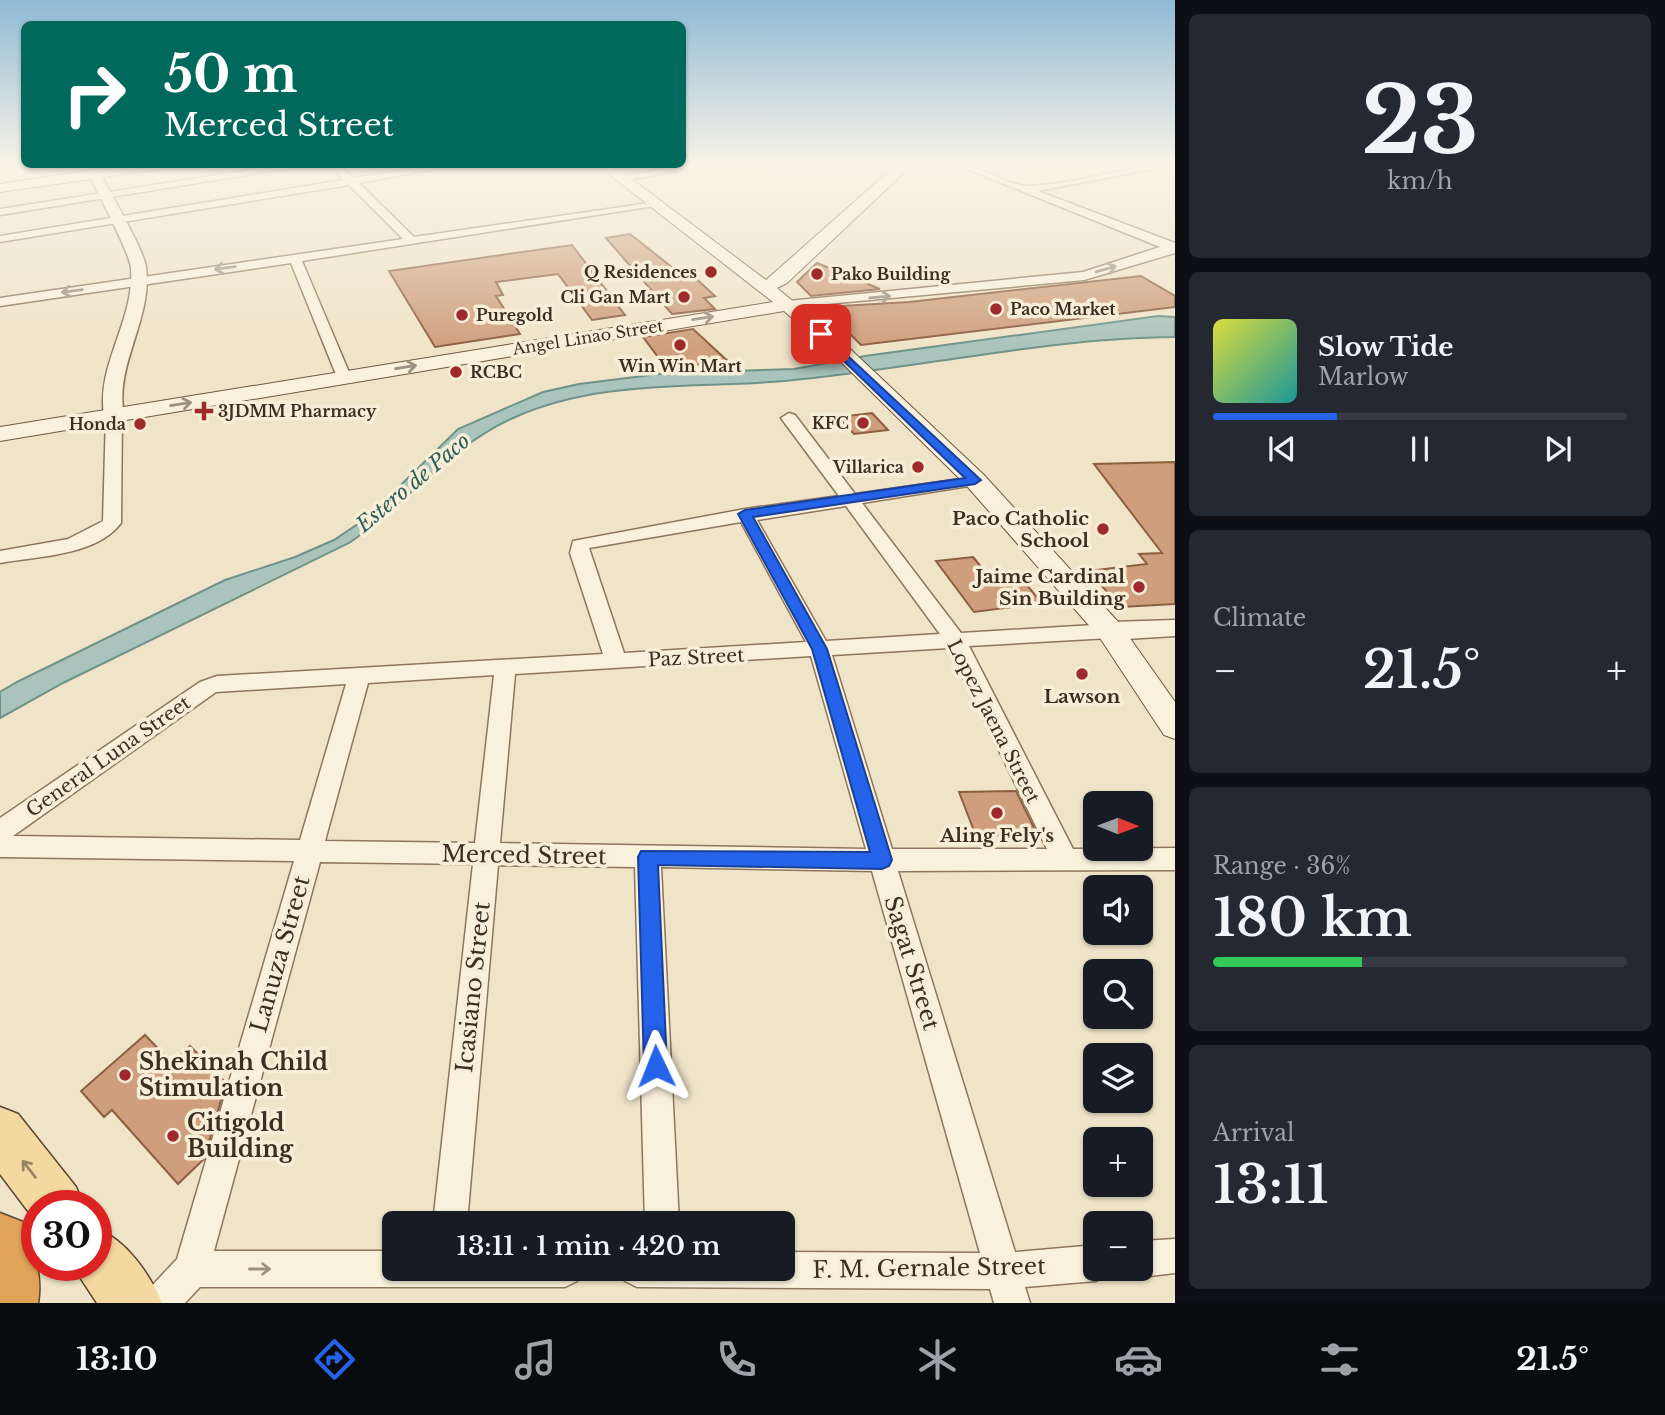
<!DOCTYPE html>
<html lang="en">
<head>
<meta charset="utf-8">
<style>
  :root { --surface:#171b24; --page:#242831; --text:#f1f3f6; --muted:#9ea1a6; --line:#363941; --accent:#2563eb }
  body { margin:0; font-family:"Libre Baskerville",serif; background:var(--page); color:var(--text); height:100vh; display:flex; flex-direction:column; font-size:26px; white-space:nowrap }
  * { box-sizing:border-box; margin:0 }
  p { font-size:23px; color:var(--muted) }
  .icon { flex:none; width:38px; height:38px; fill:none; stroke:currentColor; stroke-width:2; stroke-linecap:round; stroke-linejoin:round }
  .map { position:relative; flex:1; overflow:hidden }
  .details { display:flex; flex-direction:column; gap:14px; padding:14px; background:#0d0f14; width:490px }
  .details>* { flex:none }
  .guide { position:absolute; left:21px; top:21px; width:665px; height:147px; border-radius:10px; box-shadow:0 2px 5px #0004; background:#00695c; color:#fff; overflow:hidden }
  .needle { width:46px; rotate:91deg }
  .fabs { position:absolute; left:1083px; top:791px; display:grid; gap:14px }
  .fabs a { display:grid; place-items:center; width:70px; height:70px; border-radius:10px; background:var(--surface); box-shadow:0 2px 5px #0004; font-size:35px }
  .speed { position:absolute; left:21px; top:1190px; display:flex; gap:14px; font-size:35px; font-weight:700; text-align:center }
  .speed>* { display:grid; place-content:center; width:91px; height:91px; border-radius:50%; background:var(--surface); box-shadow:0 2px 5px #0004; line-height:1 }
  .speed .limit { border:10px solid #d22; background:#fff; color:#111 }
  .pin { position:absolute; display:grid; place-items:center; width:60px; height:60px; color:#fff; margin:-30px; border-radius:14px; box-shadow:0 4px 10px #0006 }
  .me { position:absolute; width:77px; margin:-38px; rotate:358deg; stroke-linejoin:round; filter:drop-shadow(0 0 5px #0008) }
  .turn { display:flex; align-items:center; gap:24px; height:147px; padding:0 28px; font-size:32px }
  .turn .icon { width:91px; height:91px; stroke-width:2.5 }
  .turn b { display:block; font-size:49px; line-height:60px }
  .big { font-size:52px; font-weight:600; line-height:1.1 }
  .details .card { flex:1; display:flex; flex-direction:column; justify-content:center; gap:10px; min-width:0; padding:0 24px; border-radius:10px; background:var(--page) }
  .details .dial { align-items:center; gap:0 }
  .dial b { font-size:91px; line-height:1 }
  .song { display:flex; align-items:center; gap:21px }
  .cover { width:84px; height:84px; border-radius:10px; background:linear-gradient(135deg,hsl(60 70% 55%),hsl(180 70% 35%)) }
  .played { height:7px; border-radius:4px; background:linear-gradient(90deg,var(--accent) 30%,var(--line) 30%) }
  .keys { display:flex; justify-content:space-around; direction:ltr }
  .heat { display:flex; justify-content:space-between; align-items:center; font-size:38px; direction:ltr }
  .charge { height:10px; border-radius:5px; background:linear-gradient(90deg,#34c759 36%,var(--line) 0) }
  .trip { position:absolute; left:382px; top:1211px; width:413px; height:70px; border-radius:10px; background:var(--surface); box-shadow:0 2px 5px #0004; font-weight:600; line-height:70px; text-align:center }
  .tabs { display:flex; height:112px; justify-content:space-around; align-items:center; background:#090b0e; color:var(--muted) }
  .tabs .icon { width:49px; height:49px }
  .tabs .active { color:var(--accent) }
  .tabs b { font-size:32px; color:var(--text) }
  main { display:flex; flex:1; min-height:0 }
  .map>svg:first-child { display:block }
</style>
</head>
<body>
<main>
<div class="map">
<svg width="1175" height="1303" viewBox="0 0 1175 1303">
  <rect width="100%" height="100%" fill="#f0e4c8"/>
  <path fill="#a9c4bc" stroke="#6f938a" stroke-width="2" d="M1158,316L1175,317V337C1045,338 915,369 785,381C692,389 600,379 513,418C450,446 406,504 349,543L63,683L0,718V692L17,682L225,580L295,557L334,540L368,517L458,429L543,392L579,384L667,373L794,369L865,356Z"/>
  <path fill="#cf9f7d" stroke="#8d5f41" stroke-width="2" d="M630,234L678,272L687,270L715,296L704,298L715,309L672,314L606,238Z
    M572,245L625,315L592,320L558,274L496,282L503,295L496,296L520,334L435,347L389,271Z
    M817,263L849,276L880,289L811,296L797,282Z
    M1141,276L1175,296V307L861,345L823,307L909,302Z
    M693,329L731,364L676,365L669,356L658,357L643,337Z
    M872,413L888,430L854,434L839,417Z
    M1175,462V604L1121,607L1088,571L1147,564L1139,554L1162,553L1094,464Z
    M973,557L992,580L1020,577L1042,603L974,612L936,561Z
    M1016,791L1037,834L976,836L959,792Z
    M145,1035L172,1063L190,1046L226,1083L204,1159L178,1184L112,1110L104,1117L81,1091Z"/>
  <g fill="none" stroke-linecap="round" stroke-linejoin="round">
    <defs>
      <path id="minor" d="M0,165H13L0,170Z
        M282,165H309L0,215V209Z
        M329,165H340L353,178L432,165H458L359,183L414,237L656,202L661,205L302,261L351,377L344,381L337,377L291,263L0,306V298L403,239L349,185L0,242V236L343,180Z
        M685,165H713L620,181L615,178Z
        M957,165C983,165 1008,187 1030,186C1079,184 1126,165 1175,165L1038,191L1175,243V253L1084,280L783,308L782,305L788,301L1083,272L1160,247Z
        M114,410L122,415L121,523C96,556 38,556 0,563V551L68,539L103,521L106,415Z
        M789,413L795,415L855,494L981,476L984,480L981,484L975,485L862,503L961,633L1110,624L1120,631L1110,638L969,646L1073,849L1175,848V870L898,871L1015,1252L1096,1245V1269H1111L1108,1275L1096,1281L1025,1287L1030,1303H994L990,1289L637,1287L625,1281L619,1269H782V1252L980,1253L872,871L661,867L679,1223H645L635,867L498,865L467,1223H433L473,864L320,862L214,1251H394V1269H583L577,1281L565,1287H200L185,1303H143L148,1290L177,1259L294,861L0,857V818L200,682L217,676L603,654L570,553L573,541L745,509L839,496L781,418ZM846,506L940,634L826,641L757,520ZM741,522L806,642L624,653L589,548ZM949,648L1047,849H892L832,655ZM811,656L866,849L500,843L515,674ZM494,675L475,843L325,841L368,683ZM346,684L300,840L13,836L216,692Z
        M1175,1239V1273L1141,1277L1129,1271L1128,1269H1141V1241Z"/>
      <path id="tertiary" d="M84,165H96C107,188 143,247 146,267C153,319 114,365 124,415L114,421L104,415C96,365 135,320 131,268C129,250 94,186 84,165Z
        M1175,620V636L1110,640L1101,637L1097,631L1101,625L1110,622Z"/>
      <path id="secondary" d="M128,165H168L161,169L0,192V184Z
        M597,165H613L766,280L896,165H912L787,283L777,288L848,347L984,475L1120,624L1175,702V739L1164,735L1100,638L966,485L834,355L784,311L0,441V427L773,302Z"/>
      <path id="primary" d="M0,1107L18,1114L76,1187L84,1206H37V1223L0,1174Z
        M96,1228C127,1241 149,1273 162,1303H97L72,1265H96Z"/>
      <path id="motorway" d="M0,1213L23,1222C33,1247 43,1276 38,1303H0Z"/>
    </defs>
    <use href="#minor" stroke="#8d765c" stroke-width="3"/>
    <use href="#tertiary" stroke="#8d765c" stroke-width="3"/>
    <use href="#secondary" stroke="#6f573f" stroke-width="2"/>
    <use href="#primary" stroke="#5b4430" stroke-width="3"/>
    <use href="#motorway" stroke="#5b4430" stroke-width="3"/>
    <use href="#minor" fill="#faf1dc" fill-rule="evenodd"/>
    <use href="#tertiary" fill="#faf1dc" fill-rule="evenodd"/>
    <use href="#secondary" fill="#faf1dc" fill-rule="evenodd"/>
    <use href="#primary" fill="#f3d9a0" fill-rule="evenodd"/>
    <use href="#motorway" fill="#e0a458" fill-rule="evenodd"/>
  </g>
  <defs><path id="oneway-shaft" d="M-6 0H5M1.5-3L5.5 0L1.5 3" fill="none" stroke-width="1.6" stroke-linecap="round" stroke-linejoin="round" transform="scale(1.75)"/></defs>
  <g stroke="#9c907e">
    <use href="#oneway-shaft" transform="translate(225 268) rotate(172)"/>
    <use href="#oneway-shaft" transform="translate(1106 269) rotate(-16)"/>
    <use href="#oneway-shaft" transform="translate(72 291) rotate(172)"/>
    <use href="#oneway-shaft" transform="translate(880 297) rotate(-5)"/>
    <use href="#oneway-shaft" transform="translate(703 318) rotate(-9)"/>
    <use href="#oneway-shaft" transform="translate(406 367) rotate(-9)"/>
    <use href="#oneway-shaft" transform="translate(181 404) rotate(-9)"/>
    <use href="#oneway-shaft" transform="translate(260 1269)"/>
  </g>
  <use stroke="#988460" href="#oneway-shaft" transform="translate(29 1169) rotate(-128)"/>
  <linearGradient id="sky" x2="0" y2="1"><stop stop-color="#8fbad6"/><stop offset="0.47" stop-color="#f8f3e6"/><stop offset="1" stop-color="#f8f3e6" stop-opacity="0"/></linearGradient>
  <rect width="1175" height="348" fill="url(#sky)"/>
  <path fill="#2563eb" stroke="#184099" stroke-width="2" d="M821,331L981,480L975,484L753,517L827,649L892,860L889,866L882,869L658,865L667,1066L664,1074L656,1078L648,1074L644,1066L638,857L641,851L870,852L812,649L738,514L745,510L965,478L818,336V332Z"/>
  <g fill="#9e2a2b" stroke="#f7eed8" stroke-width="2.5">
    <circle cx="711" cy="272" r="7"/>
    <circle cx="817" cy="274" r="7"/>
    <circle cx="684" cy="297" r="7"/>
    <circle cx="996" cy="309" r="7"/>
    <circle cx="462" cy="315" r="7"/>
    <circle cx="680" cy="345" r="7"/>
    <circle cx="456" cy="372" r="7"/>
    <path d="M200.5 400.5h7v7h7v7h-7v7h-7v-7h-7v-7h7z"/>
    <circle cx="863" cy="423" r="7"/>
    <circle cx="140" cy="424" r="7"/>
    <circle cx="918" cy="467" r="7"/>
    <circle cx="1103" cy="529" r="7"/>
    <circle cx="1139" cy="587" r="7"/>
    <circle cx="1082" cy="674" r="7"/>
    <circle cx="997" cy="813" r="7"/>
    <circle cx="125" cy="1075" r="7"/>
    <circle cx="173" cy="1136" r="7"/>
  </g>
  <g text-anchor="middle" stroke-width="7" stroke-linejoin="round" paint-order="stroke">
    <g font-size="16" font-weight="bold" fill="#3d2e20" stroke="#f7eed8" text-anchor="end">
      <text x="697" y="278">Q Residences</text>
      <text x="831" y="280" text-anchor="start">Pako Building</text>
      <text x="670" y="303">Cli Gan Mart</text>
      <text x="1010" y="315" text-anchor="start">Paco Market</text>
      <text x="476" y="321" text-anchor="start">Puregold</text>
      <text x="680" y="372" text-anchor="middle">Win Win Mart</text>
      <text x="470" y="378" text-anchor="start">RCBC</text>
      <text x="218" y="417" text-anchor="start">3JDMM Pharmacy</text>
      <text x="849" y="429">KFC</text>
      <text x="126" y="430">Honda</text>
      <text x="904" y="473">Villarica</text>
    </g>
    <g font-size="16" fill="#3d2e20" stroke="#f7eed8">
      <text transform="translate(588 337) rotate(-9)" y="6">Angel Linao Street</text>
    </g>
    <g font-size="19" font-weight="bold" fill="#3d2e20" stroke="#f7eed8" text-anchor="end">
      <text x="1089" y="525">Paco Catholic<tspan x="1089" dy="22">School</tspan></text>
      <text x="1125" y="583">Jaime Cardinal<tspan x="1125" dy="22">Sin Building</tspan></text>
      <text x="1082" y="703" text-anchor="middle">Lawson</text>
      <text x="997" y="842" text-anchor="middle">Aling Fely's</text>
    </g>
    <g font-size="19" fill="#3d2e20" stroke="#f7eed8">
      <text transform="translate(696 657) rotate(-3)" y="7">Paz Street</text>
      <text transform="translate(994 721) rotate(63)" y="7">Lopez Jaena Street</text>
      <text transform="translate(108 756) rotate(-35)" y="7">General Luna Street</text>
    </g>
    <g font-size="21" font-style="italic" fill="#2f5d5a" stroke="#f7eed8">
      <text transform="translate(413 483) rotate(-40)" y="7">Estero de Paco</text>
    </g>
    <g font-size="23" fill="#3d2e20" stroke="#f7eed8">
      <text transform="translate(524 855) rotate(1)" y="8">Merced Street</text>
      <text transform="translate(280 954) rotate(-74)" y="8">Lanuza Street</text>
      <text transform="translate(912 963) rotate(73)" y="8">Sagat Street</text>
      <text transform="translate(473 987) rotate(-84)" y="8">Icasiano Street</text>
      <text transform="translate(929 1268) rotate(-1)" y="8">F. M. Gernale Street</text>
    </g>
    <g font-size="23" font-weight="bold" fill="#3d2e20" stroke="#f7eed8" text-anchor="start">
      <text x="139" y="1070">Shekinah Child<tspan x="139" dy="26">Stimulation</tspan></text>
      <text x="187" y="1131">Citigold<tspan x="187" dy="26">Building</tspan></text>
    </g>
  </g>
</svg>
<div class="fabs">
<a><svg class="needle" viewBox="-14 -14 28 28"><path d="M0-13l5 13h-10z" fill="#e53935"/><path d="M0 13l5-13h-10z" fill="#9ea1a6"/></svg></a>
<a><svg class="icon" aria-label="sound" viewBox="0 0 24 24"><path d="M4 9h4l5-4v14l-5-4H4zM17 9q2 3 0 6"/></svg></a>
<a><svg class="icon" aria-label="search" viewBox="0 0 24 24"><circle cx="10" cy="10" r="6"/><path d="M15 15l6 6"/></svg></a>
<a><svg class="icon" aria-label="layers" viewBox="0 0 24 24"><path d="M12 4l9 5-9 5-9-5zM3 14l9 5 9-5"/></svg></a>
<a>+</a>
<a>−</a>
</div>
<div class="speed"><div class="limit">30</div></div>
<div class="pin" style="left:821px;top:334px;background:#d93025"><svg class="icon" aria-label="arrive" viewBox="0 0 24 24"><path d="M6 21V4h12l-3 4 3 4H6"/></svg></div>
<svg class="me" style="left:656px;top:1066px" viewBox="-20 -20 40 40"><path d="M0-17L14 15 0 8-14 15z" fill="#2563eb" stroke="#fff" stroke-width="4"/></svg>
<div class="trip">13:11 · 1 min · 420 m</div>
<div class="guide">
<div class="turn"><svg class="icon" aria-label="right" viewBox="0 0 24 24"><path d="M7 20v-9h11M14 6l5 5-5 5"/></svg><div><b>50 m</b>Merced Street</div></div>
</div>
</div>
<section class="details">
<div class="card dial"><b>23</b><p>km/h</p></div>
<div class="card">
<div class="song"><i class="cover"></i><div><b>Slow Tide</b><p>Marlow</p></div></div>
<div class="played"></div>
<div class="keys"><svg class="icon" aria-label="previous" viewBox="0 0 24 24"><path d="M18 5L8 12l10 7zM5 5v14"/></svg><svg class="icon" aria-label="pause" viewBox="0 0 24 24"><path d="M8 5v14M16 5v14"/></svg><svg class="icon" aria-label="next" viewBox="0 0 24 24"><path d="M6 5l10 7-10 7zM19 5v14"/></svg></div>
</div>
<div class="card"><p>Climate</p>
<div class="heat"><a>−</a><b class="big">21.5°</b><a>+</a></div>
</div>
<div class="card"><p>Range · 36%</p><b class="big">180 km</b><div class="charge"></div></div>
<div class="card"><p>Arrival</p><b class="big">13:11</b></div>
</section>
</main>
<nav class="tabs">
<b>13:10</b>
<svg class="icon active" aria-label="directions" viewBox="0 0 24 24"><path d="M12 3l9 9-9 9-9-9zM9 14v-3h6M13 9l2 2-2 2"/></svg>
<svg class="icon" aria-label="music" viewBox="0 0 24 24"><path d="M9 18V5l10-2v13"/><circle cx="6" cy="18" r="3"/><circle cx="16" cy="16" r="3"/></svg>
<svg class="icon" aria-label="phone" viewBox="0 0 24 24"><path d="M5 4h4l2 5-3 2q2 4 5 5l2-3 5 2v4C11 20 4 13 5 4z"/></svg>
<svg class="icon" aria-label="climate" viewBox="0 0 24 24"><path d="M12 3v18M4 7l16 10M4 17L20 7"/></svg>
<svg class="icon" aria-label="car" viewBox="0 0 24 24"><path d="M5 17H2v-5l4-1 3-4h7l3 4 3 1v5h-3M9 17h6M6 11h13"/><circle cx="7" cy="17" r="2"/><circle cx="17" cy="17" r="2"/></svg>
<svg class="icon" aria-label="filters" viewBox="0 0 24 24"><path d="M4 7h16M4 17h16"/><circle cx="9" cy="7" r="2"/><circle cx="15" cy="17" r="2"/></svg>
<b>21.5°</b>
</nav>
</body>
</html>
